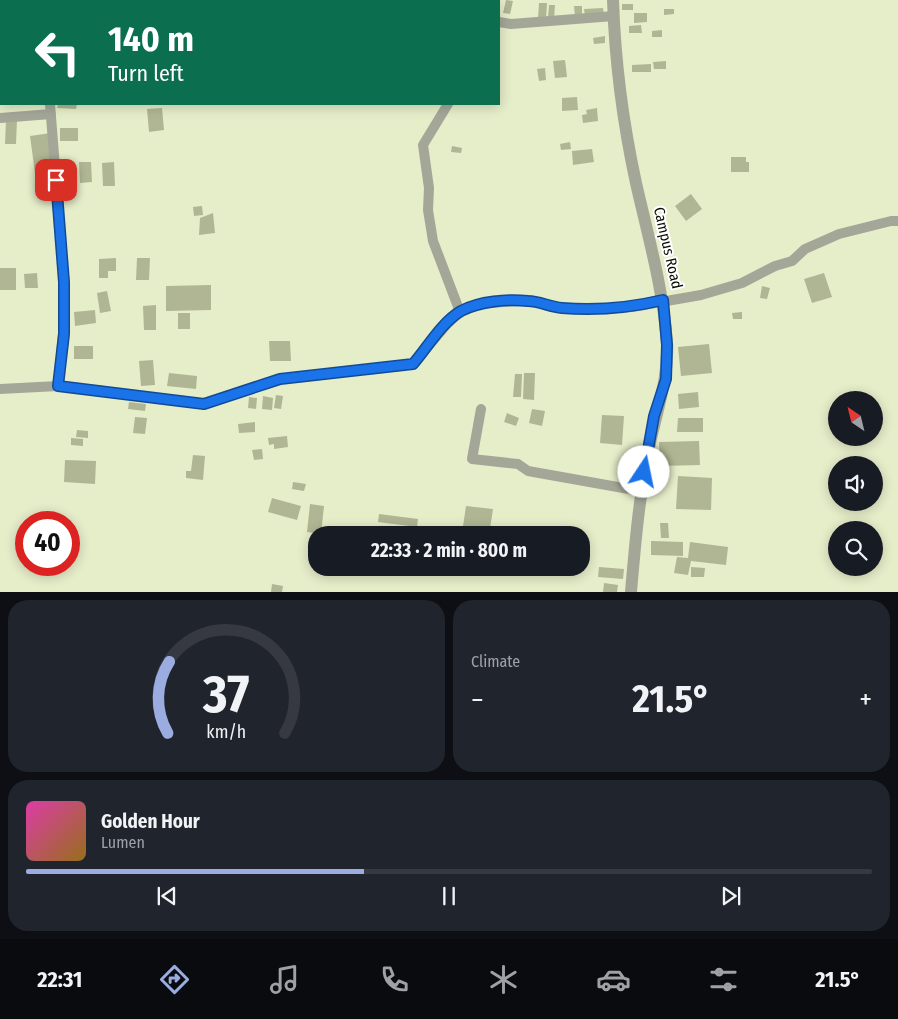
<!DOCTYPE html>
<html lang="en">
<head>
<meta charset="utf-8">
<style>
  :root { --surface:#171b24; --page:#20242c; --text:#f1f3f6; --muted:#9ea1a6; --line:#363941; --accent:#9bace0 }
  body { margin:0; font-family:"Fira Sans Condensed",sans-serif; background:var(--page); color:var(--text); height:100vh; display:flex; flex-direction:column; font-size:19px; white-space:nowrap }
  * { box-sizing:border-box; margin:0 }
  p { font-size:16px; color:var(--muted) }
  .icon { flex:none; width:28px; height:28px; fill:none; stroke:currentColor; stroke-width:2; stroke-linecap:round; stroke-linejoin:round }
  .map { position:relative; height:592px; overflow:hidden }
  .drawer { display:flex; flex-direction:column; gap:8px; padding:8px; background:#0d0f14; flex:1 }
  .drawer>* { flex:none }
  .banner { position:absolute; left:0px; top:0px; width:500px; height:105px; box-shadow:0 2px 12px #0003; background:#0b6e4f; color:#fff; overflow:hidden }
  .needle { width:32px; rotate:325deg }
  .tools { position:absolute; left:828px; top:391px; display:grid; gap:10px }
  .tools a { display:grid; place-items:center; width:55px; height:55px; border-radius:50%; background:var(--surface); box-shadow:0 2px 12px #0003; font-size:25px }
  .speed { position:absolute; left:15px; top:511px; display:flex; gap:10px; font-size:25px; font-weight:700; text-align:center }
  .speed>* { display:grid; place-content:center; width:65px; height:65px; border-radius:50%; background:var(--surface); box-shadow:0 2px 12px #0003; line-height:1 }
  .speed .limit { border:8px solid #d22; background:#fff; color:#111 }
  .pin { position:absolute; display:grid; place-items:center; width:42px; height:42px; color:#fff; margin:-21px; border-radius:10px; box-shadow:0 2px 8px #0006 }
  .me { position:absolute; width:55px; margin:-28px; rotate:11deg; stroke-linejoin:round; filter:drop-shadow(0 0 4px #0008) }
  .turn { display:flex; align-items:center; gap:18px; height:105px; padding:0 25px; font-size:22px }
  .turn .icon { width:65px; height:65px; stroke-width:2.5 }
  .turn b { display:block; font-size:35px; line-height:42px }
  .big { font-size:38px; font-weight:700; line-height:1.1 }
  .drawer .tile { flex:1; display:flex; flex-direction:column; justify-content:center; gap:8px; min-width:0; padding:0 18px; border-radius:20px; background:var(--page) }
  .drawer .dial { align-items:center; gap:0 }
  .dial svg { height:130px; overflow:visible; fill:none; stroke:var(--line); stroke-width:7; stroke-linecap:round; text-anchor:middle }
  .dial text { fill:var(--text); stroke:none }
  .song { display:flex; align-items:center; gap:15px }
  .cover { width:60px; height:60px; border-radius:8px; background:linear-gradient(135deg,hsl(320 70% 55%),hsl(40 70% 35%)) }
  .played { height:5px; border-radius:2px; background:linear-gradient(90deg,var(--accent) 40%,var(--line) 40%) }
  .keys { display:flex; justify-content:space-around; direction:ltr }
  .heat { display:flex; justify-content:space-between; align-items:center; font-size:28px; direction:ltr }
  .drawer .tiles { flex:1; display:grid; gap:8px; grid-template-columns:1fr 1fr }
  .tile:last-child { grid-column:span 2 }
  .trip { position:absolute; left:308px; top:526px; width:282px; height:50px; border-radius:20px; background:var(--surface); box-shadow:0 2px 12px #0003; font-weight:700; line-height:50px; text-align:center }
  .dock { display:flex; height:80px; justify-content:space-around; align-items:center; background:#090b0e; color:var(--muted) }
  .dock .icon { width:35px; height:35px }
  .dock .on { color:var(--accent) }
  .dock b { font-size:22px; color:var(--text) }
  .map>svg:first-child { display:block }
</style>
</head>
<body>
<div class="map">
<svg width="898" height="592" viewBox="0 0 898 592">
  <rect width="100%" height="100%" fill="#e6edc9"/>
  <path fill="#b0b694" d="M506,0L513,1L510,14L503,13Z
    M539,3H547L546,20L538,19Z
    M622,4H633V10H622Z
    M549,5H555L554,19L548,18Z
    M574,6H582V16L575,17Z
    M603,8L604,15L585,16L584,9Z
    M664,9H674V14L664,15Z
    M634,13H647V22L634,23Z
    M641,25L642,33H629V26Z
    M662,30V37H652V31Z
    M605,36V43L594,44L593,38Z
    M565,60L567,77L555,78L553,61Z
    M666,61V69H654L653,62Z
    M651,64V72H632V65Z
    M545,68L546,80L539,81L537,69Z
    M577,97L578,110L562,111V98Z
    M58,104H77L76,109L57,108Z
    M162,108L164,130L149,132L147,109Z
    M597,108L598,121L583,123L582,115L587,114L586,110Z
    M6,120H17L16,144H5Z
    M60,128H78V141H60Z
    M51,133L55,170L35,173L30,136Z
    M570,142L571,149L561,150L560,144Z
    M452,146L462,148L461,153L451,152Z
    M592,149L594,162L573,165L572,151Z
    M731,157H746V162H749V172H731Z
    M79,162H91L92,182L80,183Z
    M114,162L115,186H103L102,163Z
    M691,194L702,209L686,221L675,206Z
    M202,206L203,215L194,216L193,207Z
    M213,213L215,233L199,235L200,218Z
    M116,258V271H108V278H99V259Z
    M137,258H150L149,280H136Z
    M0,268H16V290H0Z
    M37,273L38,288H25L24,274Z
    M824,273L832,297L812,303L804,279Z
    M211,285V310L166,311V286Z
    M762,286L770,288L767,299L760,298Z
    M107,291L111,311L100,313L97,293Z
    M156,305V330H144L143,306Z
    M95,310L96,323L75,326L74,312Z
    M742,312V319H733L732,313Z
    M178,313H190V329H178Z
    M269,341H290L291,361H270Z
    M709,344L712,373L681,376L678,347Z
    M74,346H93V359H74Z
    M153,360L155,385L141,386L139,361Z
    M169,373L197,376L196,389L167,386Z
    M524,373H535L534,400L523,399Z
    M515,374H522L521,397H513Z
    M698,392L699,407L679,409L678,394Z
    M276,395L283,396L281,409L274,408Z
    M263,396L273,398L272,410L262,409Z
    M249,397L257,398L256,409L248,408Z
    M129,402L146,404L145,411L128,409Z
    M532,409L545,411L542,426L529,423Z
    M507,413L519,418L516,426L504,422Z
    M602,415L624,416L622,445L600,443Z
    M135,417L147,418L145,434L133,433Z
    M678,418H703V432H677Z
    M255,422V432L239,433L238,424Z
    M77,430L88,431V438L76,437Z
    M287,436L288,447L274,449V444L269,445L268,438Z
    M71,438L83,439V446L71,445Z
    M699,441L700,465L660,466L659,442Z
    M262,449L263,459L254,460L252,450Z
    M193,455L205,456L203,480L186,478V471H191Z
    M65,460L96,461L95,484L64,482Z
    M678,476L712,478L711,510L676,509Z
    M293,482L306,484L304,491L292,489Z
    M272,498L301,506L297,520L268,512Z
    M310,504L324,506L321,534L307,532Z
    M466,506L493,509L489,535L462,533Z
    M379,514L418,519L417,527L378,522Z
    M660,523H668L669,538H661Z
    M541,526L548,527L547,535H540Z
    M651,541L683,542V556L651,555Z
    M690,542L728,547L726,565L691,561L688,575L674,573L677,557L688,558Z
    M599,567L624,569L623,579L598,577Z
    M691,567L705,568L704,577H691Z
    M604,583L618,585L617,592H603Z
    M272,584L283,586L282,592H271Z"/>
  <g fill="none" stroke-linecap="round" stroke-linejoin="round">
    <path stroke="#a4a798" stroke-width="10" d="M47,0V1
      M158,0V1
      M332,0V1
      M467,1L468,0
      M499,22L511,24L614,16
      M0,68H1
      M50,104L64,282L63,334L58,386
      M448,104L423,145L429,188L428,210L433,241L460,312
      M0,118L51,114
      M0,389L58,386L204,404L280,379L413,364L448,323L460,312L479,304L529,300L559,308L599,309L632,307L701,295L742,283L775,266L792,261L805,249L839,234L891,221H898
      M481,409L472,459L518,464L528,471L640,491"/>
    <path stroke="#a4a798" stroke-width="12" d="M613,0C615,62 623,123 636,183C648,236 663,288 667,342C669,381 655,415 648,453C639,499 635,545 631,592"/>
  </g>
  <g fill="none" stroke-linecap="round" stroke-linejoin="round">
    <defs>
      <path id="route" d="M56,180L64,282V334L58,386L204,404L280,379L413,364C427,348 442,322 461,311C480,301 507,299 528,301C539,301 550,307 562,308C597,311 629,308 663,300L667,345L666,379L654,416L644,472"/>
    </defs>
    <use href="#route" stroke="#114b97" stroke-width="12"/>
    <use href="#route" stroke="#1a73e8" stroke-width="9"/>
  </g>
  <g text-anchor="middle" stroke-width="4" stroke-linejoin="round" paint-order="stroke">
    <g font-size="15" fill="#0c0e04" stroke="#fff">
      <text transform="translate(668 248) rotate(77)" y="5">Campus Road</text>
    </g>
  </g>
</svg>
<div class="tools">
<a><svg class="needle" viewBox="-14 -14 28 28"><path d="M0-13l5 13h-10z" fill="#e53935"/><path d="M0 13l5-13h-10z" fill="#9ea1a6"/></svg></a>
<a><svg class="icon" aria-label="sound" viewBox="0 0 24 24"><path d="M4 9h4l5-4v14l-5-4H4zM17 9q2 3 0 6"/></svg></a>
<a><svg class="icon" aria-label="search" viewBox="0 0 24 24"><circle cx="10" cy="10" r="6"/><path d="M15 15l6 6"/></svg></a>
</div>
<div class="speed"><div class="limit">40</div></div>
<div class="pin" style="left:56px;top:180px;background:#d93025"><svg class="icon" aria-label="arrive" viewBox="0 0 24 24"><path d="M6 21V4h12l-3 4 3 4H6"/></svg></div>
<svg class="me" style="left:644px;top:472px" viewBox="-20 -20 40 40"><circle r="19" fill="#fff"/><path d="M0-13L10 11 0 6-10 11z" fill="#1a73e8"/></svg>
<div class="trip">22:33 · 2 min · 800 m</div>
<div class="banner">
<div class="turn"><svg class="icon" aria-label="left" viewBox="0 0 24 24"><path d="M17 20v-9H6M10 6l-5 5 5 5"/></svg><div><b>140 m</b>Turn left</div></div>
</div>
</div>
<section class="drawer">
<div class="tiles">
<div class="tile dial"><svg viewBox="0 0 100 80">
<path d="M14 69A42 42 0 1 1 86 69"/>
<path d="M14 69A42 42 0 0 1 15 25" stroke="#9bace0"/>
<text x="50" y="56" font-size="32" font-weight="700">37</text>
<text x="50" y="72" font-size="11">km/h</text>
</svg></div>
<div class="tile"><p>Climate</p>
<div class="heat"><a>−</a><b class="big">21.5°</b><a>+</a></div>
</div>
<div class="tile">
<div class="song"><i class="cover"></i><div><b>Golden Hour</b><p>Lumen</p></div></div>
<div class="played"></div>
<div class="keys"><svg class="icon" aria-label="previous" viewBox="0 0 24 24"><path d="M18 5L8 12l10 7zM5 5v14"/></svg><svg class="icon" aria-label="pause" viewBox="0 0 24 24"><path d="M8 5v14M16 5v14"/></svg><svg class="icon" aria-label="next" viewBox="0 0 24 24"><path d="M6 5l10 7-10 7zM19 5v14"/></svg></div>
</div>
</div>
</section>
<nav class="dock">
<b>22:31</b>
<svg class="icon on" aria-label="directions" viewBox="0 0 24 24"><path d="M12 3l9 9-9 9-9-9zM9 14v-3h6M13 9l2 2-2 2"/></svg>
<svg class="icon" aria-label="music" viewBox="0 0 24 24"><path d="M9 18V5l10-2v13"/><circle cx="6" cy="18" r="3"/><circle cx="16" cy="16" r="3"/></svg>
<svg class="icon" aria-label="phone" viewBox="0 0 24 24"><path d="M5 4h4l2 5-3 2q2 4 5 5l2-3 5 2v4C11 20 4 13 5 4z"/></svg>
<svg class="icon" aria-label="climate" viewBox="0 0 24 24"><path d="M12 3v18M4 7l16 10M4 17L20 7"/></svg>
<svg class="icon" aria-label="car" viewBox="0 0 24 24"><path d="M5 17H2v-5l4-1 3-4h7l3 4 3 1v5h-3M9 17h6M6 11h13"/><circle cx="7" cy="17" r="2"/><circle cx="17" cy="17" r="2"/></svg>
<svg class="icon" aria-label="filters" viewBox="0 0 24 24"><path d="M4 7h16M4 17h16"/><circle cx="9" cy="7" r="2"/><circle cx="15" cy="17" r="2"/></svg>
<b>21.5°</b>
</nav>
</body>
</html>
